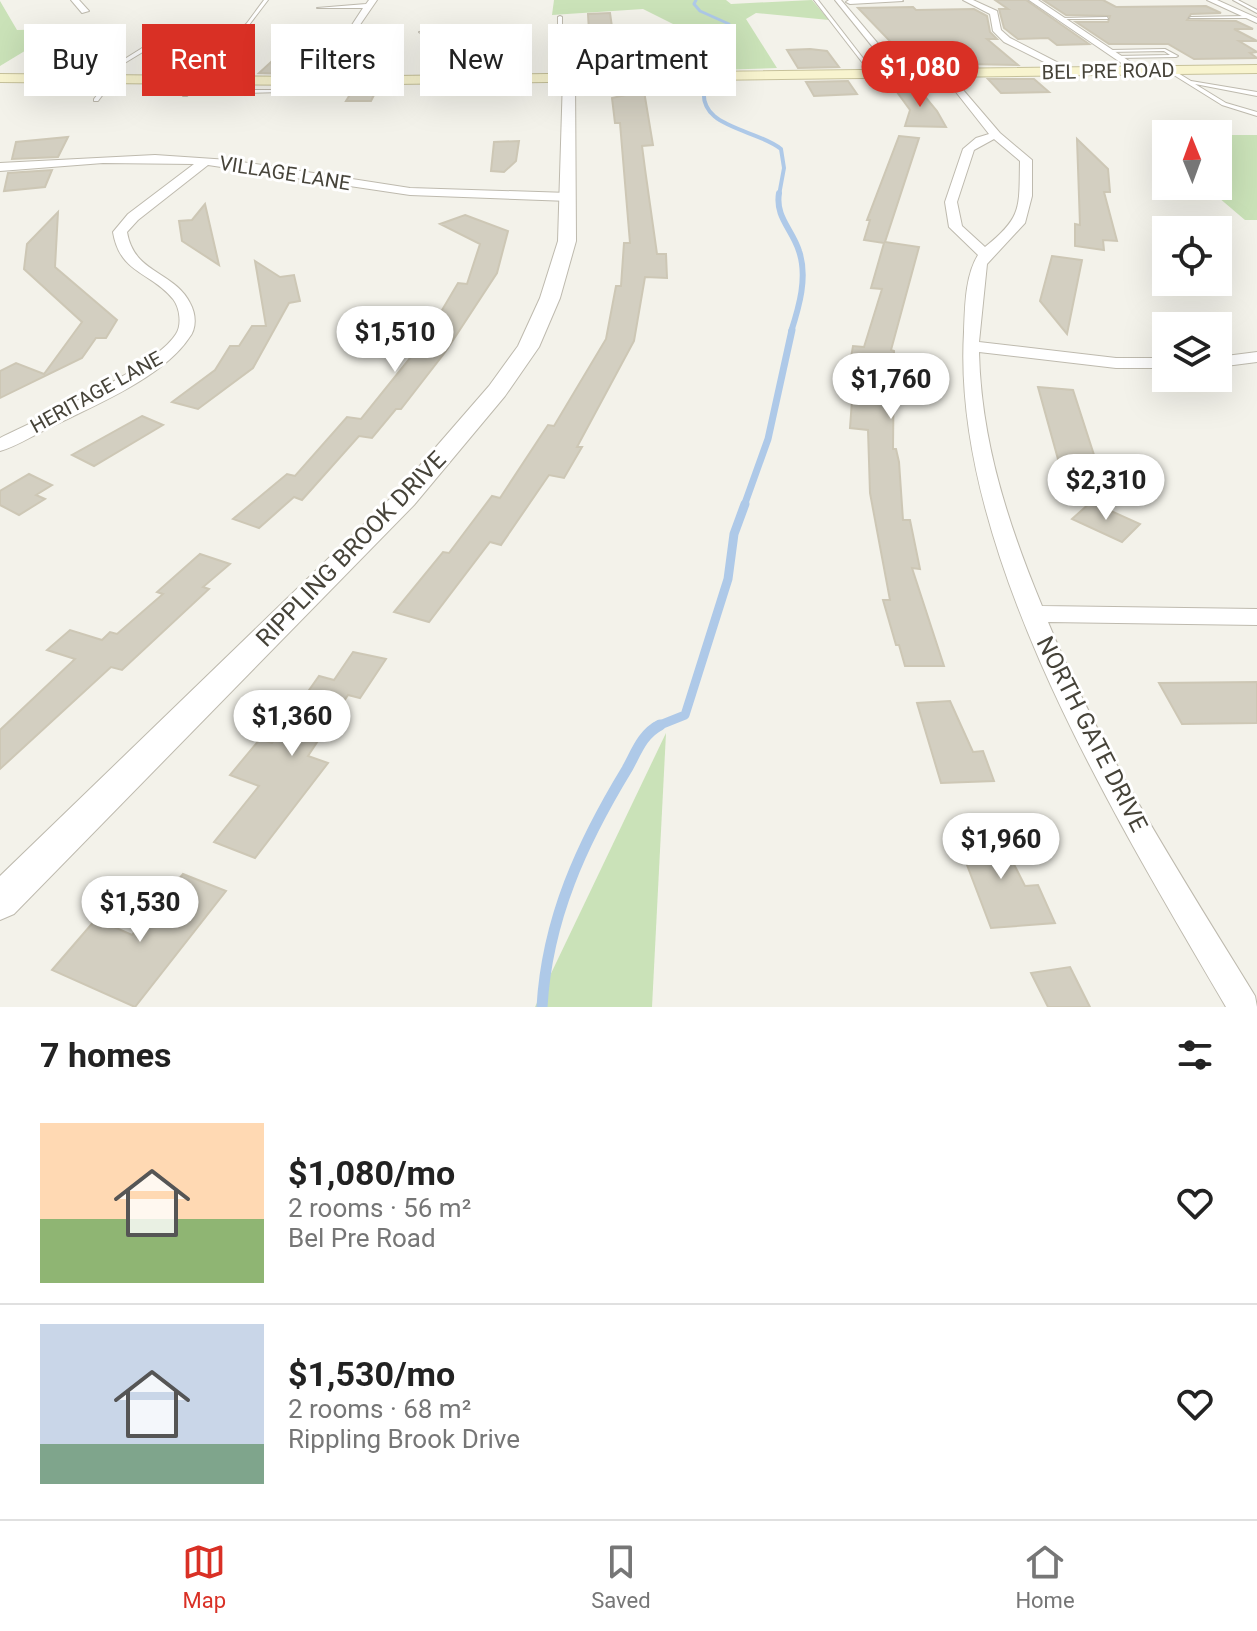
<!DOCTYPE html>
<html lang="en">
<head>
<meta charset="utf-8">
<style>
	body { margin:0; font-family:Roboto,sans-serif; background:#f6f6f6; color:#222; height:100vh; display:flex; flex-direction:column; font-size:30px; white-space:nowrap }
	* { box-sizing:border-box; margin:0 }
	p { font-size:26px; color:#767676 }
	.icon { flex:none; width:44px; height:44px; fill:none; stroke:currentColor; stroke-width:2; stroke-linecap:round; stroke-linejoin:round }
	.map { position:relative; height:1007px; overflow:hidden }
	.drawer { display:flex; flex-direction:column; background:#fff; flex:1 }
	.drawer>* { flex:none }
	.hud { position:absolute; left:24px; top:24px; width:800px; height:72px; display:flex; gap:16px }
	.needle { width:52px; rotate:359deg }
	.fabs { position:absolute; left:1152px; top:120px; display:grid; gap:16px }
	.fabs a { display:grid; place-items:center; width:80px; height:80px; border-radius:0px; background:#fff; box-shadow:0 8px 32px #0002; font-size:40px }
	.price { position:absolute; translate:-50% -68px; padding:0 18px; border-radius:28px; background:#fff; color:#222; font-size:26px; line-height:52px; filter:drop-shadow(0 2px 4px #0008) }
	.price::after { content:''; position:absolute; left:50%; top:48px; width:24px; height:18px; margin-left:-12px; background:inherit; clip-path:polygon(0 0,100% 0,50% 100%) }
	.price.on { background:#d93025; color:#fff }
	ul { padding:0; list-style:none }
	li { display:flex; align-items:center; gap:24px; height:200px; padding:0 40px }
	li+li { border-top:2px solid #e0e0e0 }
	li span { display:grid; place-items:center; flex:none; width:224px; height:160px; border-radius:0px; color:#555 }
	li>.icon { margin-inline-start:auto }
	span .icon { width:96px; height:96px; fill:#fffc; stroke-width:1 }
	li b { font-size:34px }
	h2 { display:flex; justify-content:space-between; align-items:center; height:96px; padding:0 40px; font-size:34px }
	.chip { padding:0 28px; border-radius:0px; background:#fff; box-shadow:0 8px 32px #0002; font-size:28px; line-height:72px }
	.chip.on { background:#d93025; color:#fff }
	.tabs { display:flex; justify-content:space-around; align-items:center; height:112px; border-top:2px solid #e0e0e0; background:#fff; font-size:22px; color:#767676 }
	.tabs a { display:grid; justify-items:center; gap:4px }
	.tabs .on { color:#d93025 }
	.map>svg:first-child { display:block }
</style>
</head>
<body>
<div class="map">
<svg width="1257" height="1007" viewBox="0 0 1257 1007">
	<rect width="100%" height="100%" fill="#f3f2ea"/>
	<g fill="#cae2b8">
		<polygon points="554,0 726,0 731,4 812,0 829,20 756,13 746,19 777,68 684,71 680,64 635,63 650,45 675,37 675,25 643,9 552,15"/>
		<polygon points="0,1 17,30 61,29 0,66"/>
		<polygon points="1218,135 1257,135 1257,220 1245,220 1205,186 1218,186"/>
		<polygon points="666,733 652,1007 535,1007"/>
	</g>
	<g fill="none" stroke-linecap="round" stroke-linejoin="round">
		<g stroke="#aec9e8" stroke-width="3">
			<polyline points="696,0 694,4 700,11 729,24 692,39 693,43 715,55 704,64 705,71"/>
			<polyline points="704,86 705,83"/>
		</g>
		<path stroke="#aec9e8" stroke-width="4" d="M705 84C694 129 756 128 781 149L784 168 779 195"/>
		<path stroke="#aec9e8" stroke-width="6" d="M779 193C775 217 792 229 799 251 808 277 799 307 791 332"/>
		<polyline stroke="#aec9e8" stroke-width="7" points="744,506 768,439 792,330"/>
		<polyline stroke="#aec9e8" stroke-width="9" points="655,727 685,715 728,579 734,534 745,504"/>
		<path stroke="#aec9e8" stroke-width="11" d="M542 1007C547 919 582 843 627 769 636 753 642 734 660 725"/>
	</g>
	<g fill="#d3cfc1" stroke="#cdc7b5" stroke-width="2">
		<polygon points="995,0 1026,0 1089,44 1057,45 1048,38 1018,39 1004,28 999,9 1008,9"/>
		<polygon points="1043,0 1103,0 1116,7 1206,6 1221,13 1191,14 1187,20 1236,21 1253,29 1234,29 1257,41 1239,41 1257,52 1250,53 1257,58 1194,59 1168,44 1109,44 1076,22 1108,22 1110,16 1066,15"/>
		<polygon points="913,7 916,10 974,9 987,16 990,32 997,39 987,39 1018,65 911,63 858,8"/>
		<polygon points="610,13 615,48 590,49 588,14"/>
		<polygon points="309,27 317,34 289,74 259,73"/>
		<polygon points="810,49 827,51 839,67 798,68 787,50"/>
		<polygon points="371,58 393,58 385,73 362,73"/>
		<polygon points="988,79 1034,79 1049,92 1001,93"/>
		<polygon points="848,81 857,94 814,96 806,82"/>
		<polygon points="378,87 371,101 346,101 354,88"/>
		<polygon points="917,87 937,111 946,127 905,126 910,110 894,88"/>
		<polygon points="644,91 653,145 642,146 645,169 657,254 666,254 667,278 645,277 634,341 577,447 582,447 564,478 549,475 501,545 490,542 429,622 394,612 443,552 449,553 492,496 500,498 548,425 554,426 606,339 616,286 621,286 624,243 630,243 620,123 615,123 612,98"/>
		<polygon points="899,136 919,138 885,242 919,247 891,350 894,351 893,449 896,449 899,462 903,520 910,520 920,569 912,568 944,666 905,666 899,645 896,645 883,600 890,600 870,493 868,430 850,428 852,400 849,400 851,374 848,374 853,346 864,347 882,289 871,288 884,243 864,240 870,220 867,220"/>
		<polygon points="68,137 58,157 12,159 16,142"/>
		<polygon points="1077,139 1108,169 1110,192 1104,192 1117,241 1103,240 1104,250 1075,246 1075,224 1080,225"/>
		<polygon points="519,141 516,161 504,172 491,171 494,142"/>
		<polygon points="52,170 45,187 4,191 8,173"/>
		<polygon points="205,204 219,265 182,241 179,221 192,220"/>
		<polygon points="58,212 55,267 117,320 106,338 96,338 82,358 0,398 0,371 16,363 44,374 82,322 24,269 27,244"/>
		<polygon points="465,215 508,231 497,273 446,351 401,409 396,409 372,438 359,436 302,500 294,497 259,528 233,519 287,474 295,476 347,417 361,419 415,352 411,352 435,322 458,283 467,284 480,244 440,224"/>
		<polygon points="1052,256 1082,260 1067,334 1040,301"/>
		<polygon points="255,261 280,277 294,275 300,301 289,303 253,368 198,409 172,402 215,370 230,346 239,346 252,326 266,326"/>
		<polygon points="1038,387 1073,390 1095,458 1107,458 1115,482 1063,477"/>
		<polygon points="142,416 163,425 94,466 72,455"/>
		<polygon points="29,474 52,485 36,495 45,499 19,515 0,505 0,491"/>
		<polygon points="1091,502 1140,524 1122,542 1072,519"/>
		<polygon points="200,554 230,564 203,587 209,589 122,670 111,667 0,769 0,730 75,659 47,650 70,630 102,640 110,632 117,634 163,594 157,592"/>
		<polygon points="353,652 386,659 360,698 348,695 308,756 328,763 255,858 214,842 259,786 230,775 260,739 272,743 319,676 334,680"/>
		<polygon points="1257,682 1257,723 1182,724 1159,683"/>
		<polygon points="950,701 973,752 983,751 994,781 941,783 917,703"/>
		<polygon points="993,823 1025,886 1038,885 1055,923 991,928 964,857 968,857 956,825"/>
		<polygon points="183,874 226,891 135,1007 52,970 96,919 132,935"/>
		<polygon points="1070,967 1090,1007 1048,1007 1031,973"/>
	</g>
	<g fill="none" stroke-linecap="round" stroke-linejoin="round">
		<g stroke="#bebaae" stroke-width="2">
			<g id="service">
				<polygon points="264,0 268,0 249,25 196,82 192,82 192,80 247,23"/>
				<polygon points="814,0 818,0 876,75 872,75"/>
				<polygon points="1233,0 1238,0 1257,10 1257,13"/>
				<polygon points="560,16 562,17 562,50 574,72 569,79 567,78 570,72 558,50 558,17"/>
				<polygon points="1248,16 1249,18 1189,18 1191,17"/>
				<polygon points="1107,17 1108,19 1059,19 1061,18"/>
				<polygon points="196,28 199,29 151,47 95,81 91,80 147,45"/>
				<path d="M441 30 424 80 420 81 434 40 419 32ZM436 32 435 38 426 33Z"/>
				<polygon points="1165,49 1178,56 1176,57 1118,58 1116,56 1170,55 1164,51 1109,52 1107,51 1109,50"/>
				<polygon points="1169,70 1173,70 1191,81 1257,92 1257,96 1195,84 1226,103 1257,112 1257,116 1222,105 1169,72"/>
				<polygon points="109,80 113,81 98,101 94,101 94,99"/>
				<polygon points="175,80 179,81 165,93 161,93 161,91"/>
				<polygon points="199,80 203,81 187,96 183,96 183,94"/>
				<polygon points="246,80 250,81 244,89 244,90 278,90 285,80 289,81 281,92 241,93 239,89"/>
			</g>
		</g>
		<g stroke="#bebaae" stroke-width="2">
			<g id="minor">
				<polygon points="71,0 79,0 89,11 82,13"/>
				<polygon points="369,0 377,0 320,83 314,83 363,8 317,8 366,4"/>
				<polygon points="835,0 841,0 902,72 902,76 896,76"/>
				<polygon points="849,0 902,0 903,1 850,4 846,2"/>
				<polygon points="963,0 973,0 997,11 1001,30 1010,38 1076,72 1068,74 1004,42 993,31 990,14"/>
				<polygon points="1029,0 1038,0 1144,71 1136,73"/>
				<polygon points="1207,0 1217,0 1257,18 1257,23"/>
				<path d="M946 70 1000 133 1032 160V196L1025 223 987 264 979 342 1116 358H1166V368H1116L979 352C981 441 1008 524 1042 606L1257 609V625L1048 622C1102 754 1181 875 1255 996L1257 1007H1226C1117 820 951 552 964 332 965 307 965 276 978 255L949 227 945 202 963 149 976 138 989 134 941 73ZM994 139 1020 161C1019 207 1023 217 985 247L962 226 957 202 974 150Z"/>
				<path d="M155 155 229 160 410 188 569 193 575 197 569 201 410 195 208 165 138 220 127 232C134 274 174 271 190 303 196 314 197 328 189 338 162 379 88 408 45 430 30 437 15 447 0 451V438C40 418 154 369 176 334 182 325 180 308 173 299 150 271 120 274 113 232L128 214 194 164 103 163 0 171V163Z"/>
				<polygon points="1257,352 1257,362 1218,367 1218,357"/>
			</g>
		</g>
		<g stroke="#bebaae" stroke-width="2">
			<polygon id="tertiary" points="569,74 575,78 576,241 560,298 539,347 505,396 414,505 14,914 0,920 0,876 396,493 489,386 518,346 540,298 558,241 563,78"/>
		</g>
		<g stroke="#c7c29b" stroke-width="2">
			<polygon id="secondary" points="1257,65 1257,73 317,85 0,82 0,74 317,77"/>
		</g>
		<use href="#service" fill="#fff" fill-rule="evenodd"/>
		<use href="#minor" fill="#fff" fill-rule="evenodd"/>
		<use href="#tertiary" fill="#fff" fill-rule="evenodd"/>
		<use href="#secondary" fill="#f8f4cf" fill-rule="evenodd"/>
	</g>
	<g text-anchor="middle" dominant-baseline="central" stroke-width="6" stroke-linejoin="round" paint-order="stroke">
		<g font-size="20" fill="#464339" stroke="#fff">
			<text transform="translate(1108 71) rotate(-1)">BEL PRE ROAD</text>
			<text transform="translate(285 173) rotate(9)">VILLAGE LANE</text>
			<text transform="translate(96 392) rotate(-29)">HERITAGE LANE</text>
		</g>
		<g font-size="24" fill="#464339" stroke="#fff">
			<text transform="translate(351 549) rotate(-46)">RIPPLING BROOK DRIVE</text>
			<text transform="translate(1092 734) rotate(63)">NORTH GATE DRIVE</text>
		</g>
	</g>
</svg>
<div class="fabs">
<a><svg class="needle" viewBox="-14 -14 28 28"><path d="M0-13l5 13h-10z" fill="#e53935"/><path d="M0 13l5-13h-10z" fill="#767676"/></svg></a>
<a><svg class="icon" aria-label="locate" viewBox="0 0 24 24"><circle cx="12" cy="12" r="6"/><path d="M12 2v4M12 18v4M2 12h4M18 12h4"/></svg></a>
<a><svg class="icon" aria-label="layers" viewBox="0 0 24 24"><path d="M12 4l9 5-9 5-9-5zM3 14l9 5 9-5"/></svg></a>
</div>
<b class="price on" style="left:920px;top:109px">$1,080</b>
<b class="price" style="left:395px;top:374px">$1,510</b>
<b class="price" style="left:891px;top:421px">$1,760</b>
<b class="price" style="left:1106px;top:522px">$2,310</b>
<b class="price" style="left:292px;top:758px">$1,360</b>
<b class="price" style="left:1001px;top:881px">$1,960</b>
<b class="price" style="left:140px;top:944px">$1,530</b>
<div class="hud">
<a class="chip">Buy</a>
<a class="chip on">Rent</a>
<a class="chip">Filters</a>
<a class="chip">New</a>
<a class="chip">Apartment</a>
</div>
</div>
<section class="drawer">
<h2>7 homes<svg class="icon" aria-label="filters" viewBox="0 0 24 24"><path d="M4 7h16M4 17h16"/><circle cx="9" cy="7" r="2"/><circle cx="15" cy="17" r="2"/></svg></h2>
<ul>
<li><span style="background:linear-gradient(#ffd9b3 60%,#8fb573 0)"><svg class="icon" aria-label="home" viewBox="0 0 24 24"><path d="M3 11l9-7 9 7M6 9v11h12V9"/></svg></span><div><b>$1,080/mo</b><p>2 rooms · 56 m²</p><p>Bel Pre Road</p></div><svg class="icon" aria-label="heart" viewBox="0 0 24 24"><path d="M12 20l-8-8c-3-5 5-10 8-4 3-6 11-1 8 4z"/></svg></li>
<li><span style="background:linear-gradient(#c9d6e8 75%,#7fa58c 0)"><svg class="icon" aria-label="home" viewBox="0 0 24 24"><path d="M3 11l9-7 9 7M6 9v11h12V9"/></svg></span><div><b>$1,530/mo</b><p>2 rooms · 68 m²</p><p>Rippling Brook Drive</p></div><svg class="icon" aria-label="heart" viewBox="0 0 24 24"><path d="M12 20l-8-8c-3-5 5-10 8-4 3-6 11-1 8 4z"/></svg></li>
</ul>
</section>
<nav class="tabs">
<a class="on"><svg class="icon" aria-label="map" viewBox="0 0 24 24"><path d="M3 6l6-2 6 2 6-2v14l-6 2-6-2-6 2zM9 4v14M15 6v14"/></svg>Map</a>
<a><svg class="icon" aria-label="saved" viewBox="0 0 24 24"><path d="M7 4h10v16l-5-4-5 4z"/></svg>Saved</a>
<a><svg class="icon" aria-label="home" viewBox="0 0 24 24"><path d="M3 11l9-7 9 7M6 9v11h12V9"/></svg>Home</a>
</nav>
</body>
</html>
